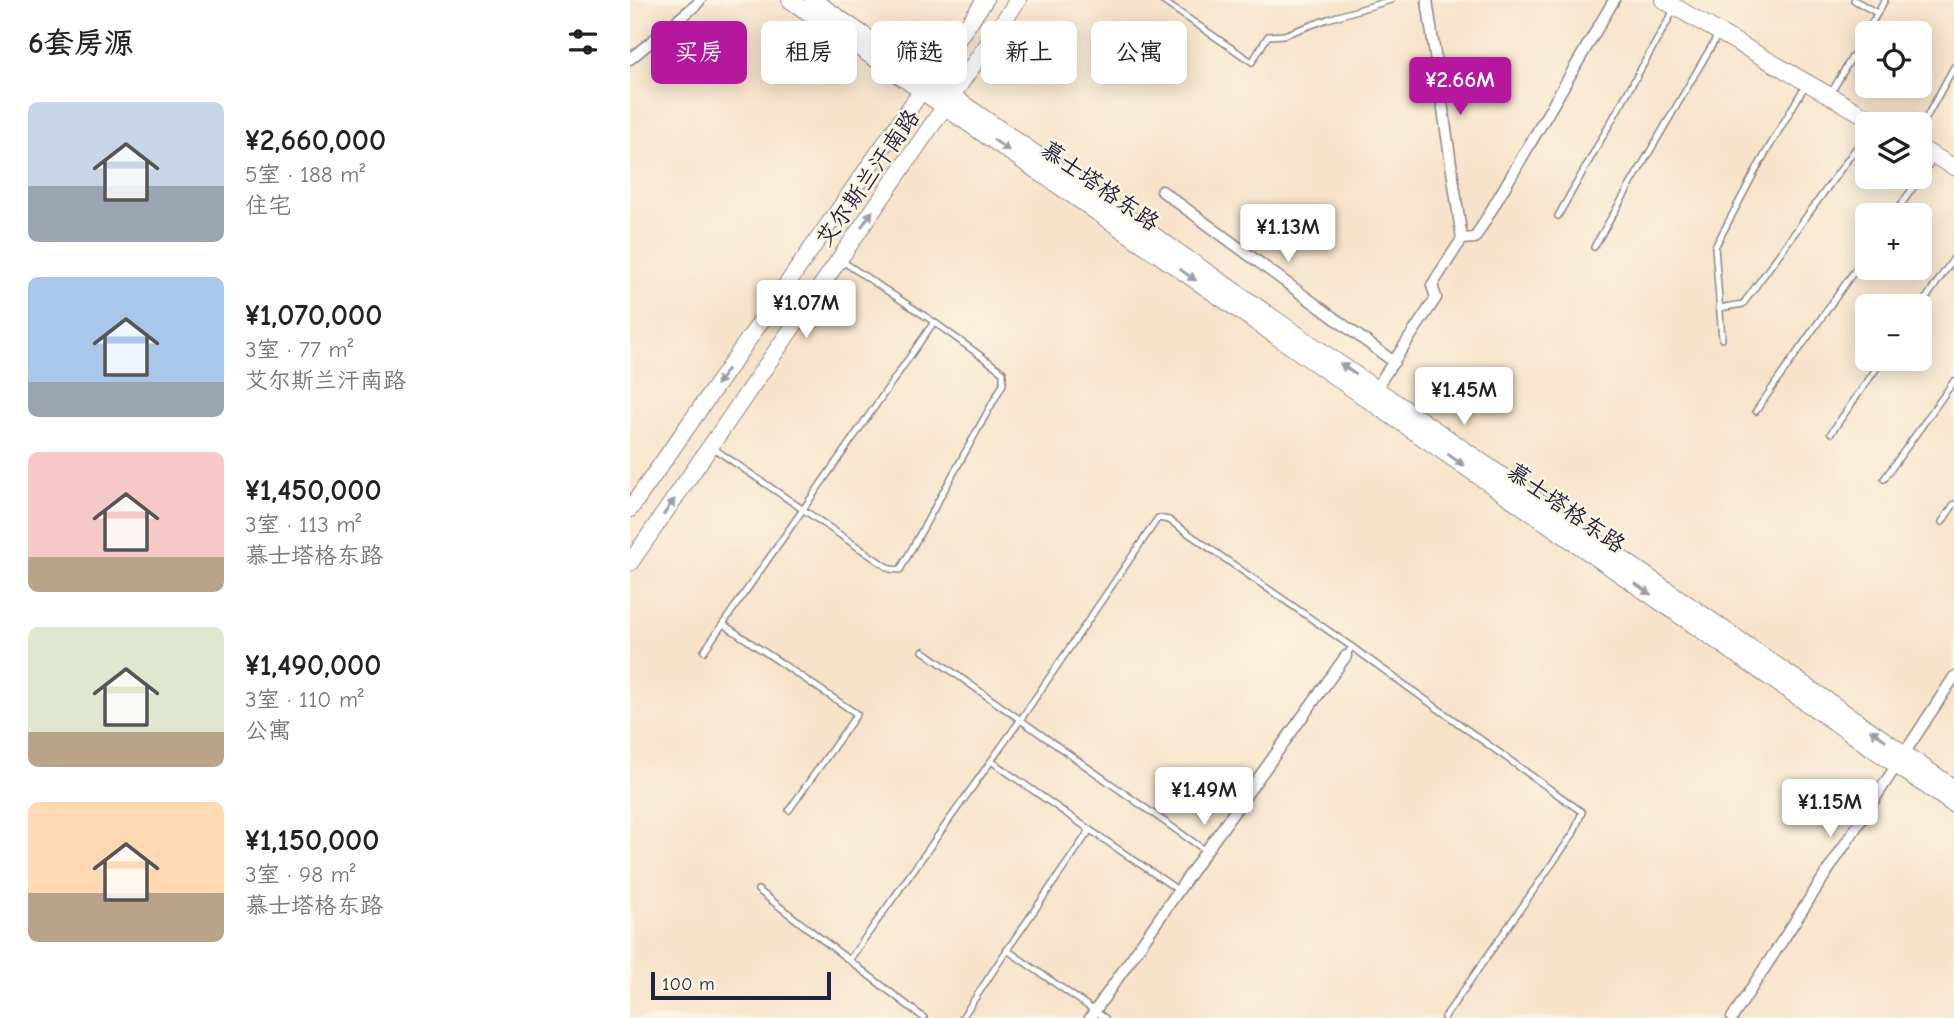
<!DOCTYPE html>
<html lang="zh">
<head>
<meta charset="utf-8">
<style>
	body { margin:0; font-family:"Comic Neue","LXGW WenKai TC",sans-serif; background:#f2f2f2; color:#222; height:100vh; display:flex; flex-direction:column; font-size:26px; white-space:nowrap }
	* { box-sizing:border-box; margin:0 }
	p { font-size:23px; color:#767676 }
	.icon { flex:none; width:38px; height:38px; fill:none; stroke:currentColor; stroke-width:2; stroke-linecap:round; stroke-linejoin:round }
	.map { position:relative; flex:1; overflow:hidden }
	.drawer { display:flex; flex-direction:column; background:#fff; width:630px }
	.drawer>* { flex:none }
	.banner { position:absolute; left:21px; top:21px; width:665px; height:63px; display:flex; gap:14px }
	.buttons { position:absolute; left:1225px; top:21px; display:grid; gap:14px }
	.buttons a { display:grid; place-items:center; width:77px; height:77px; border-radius:10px; background:#fff; box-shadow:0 4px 18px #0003; font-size:35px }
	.scale { position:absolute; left:21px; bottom:18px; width:180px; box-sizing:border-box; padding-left:7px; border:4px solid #22223b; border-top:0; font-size:19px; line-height:24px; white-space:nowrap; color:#22223b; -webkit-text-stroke:5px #fcf5e5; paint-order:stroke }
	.price { position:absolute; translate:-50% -60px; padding:0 16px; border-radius:7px; background:#fff; color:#222; font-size:23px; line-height:46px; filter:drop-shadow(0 2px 4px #0008) }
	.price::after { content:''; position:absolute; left:50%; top:42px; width:21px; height:16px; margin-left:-10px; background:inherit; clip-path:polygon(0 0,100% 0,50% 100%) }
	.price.selected { background:#b5179e; color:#fff }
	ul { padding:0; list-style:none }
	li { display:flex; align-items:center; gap:21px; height:175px; padding:0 28px }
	li span { display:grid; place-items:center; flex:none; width:196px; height:140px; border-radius:10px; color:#555 }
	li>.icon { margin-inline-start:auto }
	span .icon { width:84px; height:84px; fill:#fffc; stroke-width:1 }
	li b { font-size:30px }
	h2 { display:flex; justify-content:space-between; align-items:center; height:84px; padding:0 28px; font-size:30px }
	.pill { padding:0 24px; border-radius:10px; background:#fff; box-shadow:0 4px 18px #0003; font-size:24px; line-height:63px }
	.pill.selected { background:#b5179e; color:#fff }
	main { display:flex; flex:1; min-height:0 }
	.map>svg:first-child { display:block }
</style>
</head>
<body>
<main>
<section class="drawer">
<h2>6套房源<svg class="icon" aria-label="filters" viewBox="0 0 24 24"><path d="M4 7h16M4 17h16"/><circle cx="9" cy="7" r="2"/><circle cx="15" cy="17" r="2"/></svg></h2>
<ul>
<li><span style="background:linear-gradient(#c9d6e8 60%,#9aa5b1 0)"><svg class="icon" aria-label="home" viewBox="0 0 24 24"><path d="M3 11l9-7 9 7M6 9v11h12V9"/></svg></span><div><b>¥2,660,000</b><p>5室 · 188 m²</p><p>住宅</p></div></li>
<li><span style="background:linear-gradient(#a9c7e8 75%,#9aa5b1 0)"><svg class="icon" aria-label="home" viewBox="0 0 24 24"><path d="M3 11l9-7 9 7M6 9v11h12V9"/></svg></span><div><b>¥1,070,000</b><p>3室 · 77 m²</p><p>艾尔斯兰汗南路</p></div></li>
<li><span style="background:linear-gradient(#f6c9c9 75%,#b9a48a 0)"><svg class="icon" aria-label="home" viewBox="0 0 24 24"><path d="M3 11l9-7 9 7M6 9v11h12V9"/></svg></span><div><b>¥1,450,000</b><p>3室 · 113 m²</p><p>慕士塔格东路</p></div></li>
<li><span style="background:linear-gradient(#dfe7d0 75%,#b9a48a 0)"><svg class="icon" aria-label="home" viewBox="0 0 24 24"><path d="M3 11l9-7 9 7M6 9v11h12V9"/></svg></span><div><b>¥1,490,000</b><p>3室 · 110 m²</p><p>公寓</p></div></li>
<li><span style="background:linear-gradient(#ffd9b3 65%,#b9a48a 0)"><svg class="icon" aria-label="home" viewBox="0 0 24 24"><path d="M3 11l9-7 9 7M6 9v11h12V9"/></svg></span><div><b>¥1,150,000</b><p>3室 · 98 m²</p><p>慕士塔格东路</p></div></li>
</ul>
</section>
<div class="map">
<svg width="1324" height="1018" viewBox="0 0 1324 1018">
	<rect width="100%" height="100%" fill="#fcf5e5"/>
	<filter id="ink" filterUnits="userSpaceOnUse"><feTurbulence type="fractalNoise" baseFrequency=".0143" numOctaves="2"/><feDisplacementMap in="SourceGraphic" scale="14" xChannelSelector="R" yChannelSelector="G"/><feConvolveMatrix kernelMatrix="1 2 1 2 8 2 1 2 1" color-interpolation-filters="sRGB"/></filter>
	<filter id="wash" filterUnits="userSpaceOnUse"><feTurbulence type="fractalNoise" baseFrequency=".00686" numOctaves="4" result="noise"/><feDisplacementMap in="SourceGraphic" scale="28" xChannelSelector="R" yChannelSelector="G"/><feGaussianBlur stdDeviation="1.57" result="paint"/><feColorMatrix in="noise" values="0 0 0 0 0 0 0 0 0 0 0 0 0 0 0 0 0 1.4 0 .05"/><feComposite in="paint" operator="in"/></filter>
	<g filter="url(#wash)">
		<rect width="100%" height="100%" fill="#f7e3ca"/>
	</g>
	<g filter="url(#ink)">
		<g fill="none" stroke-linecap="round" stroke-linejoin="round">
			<g stroke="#8c8282" stroke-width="8">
				<g id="lane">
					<polyline points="531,0 622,62 638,36 654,35 698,19 761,0"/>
					<polyline points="1224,0 1247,13"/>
					<polyline points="1201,93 1255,0"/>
					<polyline points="1290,129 1324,67"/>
					<polyline points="1264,215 1303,159"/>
					<polyline points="928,216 1044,10"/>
					<polyline points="964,247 1088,35"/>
					<polyline points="1290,307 1324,258"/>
					<polyline points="1089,308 1113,304 1237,133"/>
					<polyline points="1092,339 1085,247 1127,168 1175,86"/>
					<polyline points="1126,411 1237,253"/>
					<polyline points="1201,433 1253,359"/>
					<polyline points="83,448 260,569 270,570 373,384 373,372 304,322"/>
					<polyline points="1254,479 1324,381"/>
					<polyline points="1312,522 1324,504"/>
					<polyline points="93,624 227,714 159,810"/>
					<polyline points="722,647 952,812 943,834 814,1018"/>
					<polyline points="74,651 304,322 212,261"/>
					<polyline points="293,651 576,851"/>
					<polyline points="361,761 460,830"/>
					<polyline points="128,890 294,1018"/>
					<polyline points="377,950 460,830 548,890"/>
					<polyline points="220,959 391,719 528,518 539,520 722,647 716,656"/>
					<polyline points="332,1018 377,950 475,1018"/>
				</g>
			</g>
			<g stroke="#8c8282" stroke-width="13">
				<g id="street">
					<polyline points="797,0 832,239"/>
					<polyline points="0,59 66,5 70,0"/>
					<polyline points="532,191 764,362"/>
					<polyline points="746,388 806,298 802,285 832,239 845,238 984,0"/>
					<polyline points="460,1018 576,851 716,656"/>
					<polyline points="1102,1018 1324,677"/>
				</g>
			</g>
			<g stroke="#8c8282" stroke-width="18">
				<g id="secondary">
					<polyline points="160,0 1324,805"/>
					<polyline points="183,0 1324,788"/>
					<polyline points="1033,0 1249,124"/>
					<polyline points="1290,148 1324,167"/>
					<polyline points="0,509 355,0"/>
					<polyline points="0,563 388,0"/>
				</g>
			</g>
			<use href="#lane" stroke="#fff" stroke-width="5"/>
			<use href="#street" stroke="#fff" stroke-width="10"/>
			<use href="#secondary" stroke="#fff" stroke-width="16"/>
		</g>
		<defs><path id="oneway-solid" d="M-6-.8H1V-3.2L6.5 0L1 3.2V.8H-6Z" transform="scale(1.75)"/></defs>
		<g fill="#9c9ca7">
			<use href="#oneway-solid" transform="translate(371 145) rotate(35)"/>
			<use href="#oneway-solid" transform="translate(237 219) rotate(-55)"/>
			<use href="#oneway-solid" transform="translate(558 275) rotate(35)"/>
			<use href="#oneway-solid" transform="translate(718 369) rotate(-145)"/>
			<use href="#oneway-solid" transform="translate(92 377) rotate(125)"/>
			<use href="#oneway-solid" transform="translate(826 460) rotate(35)"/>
			<use href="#oneway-solid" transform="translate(39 507) rotate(-55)"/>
			<use href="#oneway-solid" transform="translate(1013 589) rotate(35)"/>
			<use href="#oneway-solid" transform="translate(1248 735) rotate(-145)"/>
		</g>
	</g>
	<g text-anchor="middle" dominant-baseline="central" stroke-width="5" stroke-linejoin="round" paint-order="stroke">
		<g font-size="23" fill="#22223b" stroke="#fcf5e5">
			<text transform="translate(238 178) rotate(-55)">艾尔斯兰汗南路</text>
			<text transform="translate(470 186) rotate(35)">慕士塔格东路</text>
			<text transform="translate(936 508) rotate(35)">慕士塔格东路</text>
		</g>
	</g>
</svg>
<div class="buttons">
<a><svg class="icon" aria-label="locate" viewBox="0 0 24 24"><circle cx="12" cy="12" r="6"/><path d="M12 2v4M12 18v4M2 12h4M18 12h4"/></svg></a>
<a><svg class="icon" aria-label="layers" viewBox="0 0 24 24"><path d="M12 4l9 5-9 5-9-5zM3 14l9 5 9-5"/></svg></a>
<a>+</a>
<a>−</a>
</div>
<div class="scale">100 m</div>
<b class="price selected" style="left:830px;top:117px">¥2.66M</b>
<b class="price" style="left:658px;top:264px">¥1.13M</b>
<b class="price" style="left:176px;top:340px">¥1.07M</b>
<b class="price" style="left:834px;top:427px">¥1.45M</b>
<b class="price" style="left:574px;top:827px">¥1.49M</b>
<b class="price" style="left:1200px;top:839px">¥1.15M</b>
<div class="banner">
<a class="pill selected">买房</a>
<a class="pill">租房</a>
<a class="pill">筛选</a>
<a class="pill">新上</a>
<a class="pill">公寓</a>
</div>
</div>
</main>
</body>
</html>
